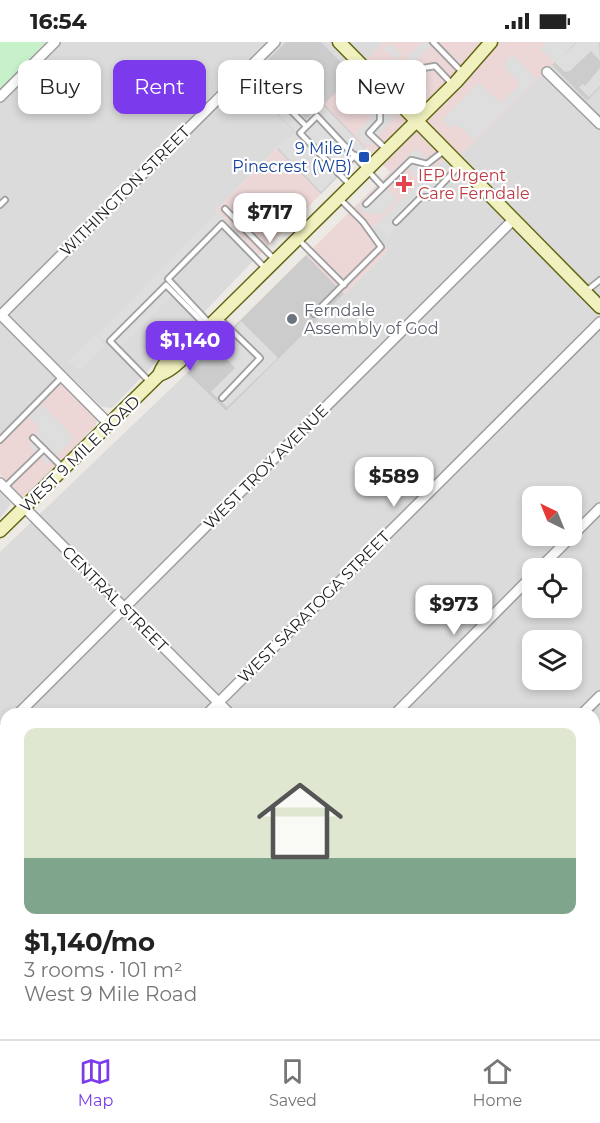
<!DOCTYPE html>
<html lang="en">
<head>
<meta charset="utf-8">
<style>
	body { margin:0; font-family:Montserrat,sans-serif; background:#f6f6f6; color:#222; height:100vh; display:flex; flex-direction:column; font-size:22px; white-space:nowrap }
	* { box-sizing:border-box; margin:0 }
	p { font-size:20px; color:#767676 }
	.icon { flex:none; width:33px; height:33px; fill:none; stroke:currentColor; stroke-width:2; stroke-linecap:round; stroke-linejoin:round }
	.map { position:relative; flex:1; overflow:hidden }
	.panel { position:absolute; left:0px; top:666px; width:600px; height:332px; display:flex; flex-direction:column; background:#fff; border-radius:18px 18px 0 0; box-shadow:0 3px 9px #0003 }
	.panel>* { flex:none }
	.banner { position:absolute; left:18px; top:18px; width:564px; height:54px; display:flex; gap:12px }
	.needle { width:39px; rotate:317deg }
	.controls { position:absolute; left:522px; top:444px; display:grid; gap:12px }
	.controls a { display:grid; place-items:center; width:60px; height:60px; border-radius:12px; background:#fff; box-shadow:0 3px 9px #0003; font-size:30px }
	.price { position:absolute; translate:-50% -51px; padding:0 14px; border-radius:12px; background:#fff; color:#222; font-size:20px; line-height:39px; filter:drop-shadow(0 2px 3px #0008) }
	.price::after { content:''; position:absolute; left:50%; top:36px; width:18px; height:14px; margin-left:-9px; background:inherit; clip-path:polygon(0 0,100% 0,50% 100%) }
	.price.active { background:#7c3aed; color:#fff }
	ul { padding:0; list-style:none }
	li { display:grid; align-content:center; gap:12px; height:318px; padding:0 24px }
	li+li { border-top:2px solid #e0e0e0 }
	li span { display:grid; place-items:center; height:186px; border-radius:12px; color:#555 }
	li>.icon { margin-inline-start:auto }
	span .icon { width:108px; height:108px; fill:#fffc; stroke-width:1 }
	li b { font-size:26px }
	.pill { padding:0 21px; border-radius:12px; background:#fff; box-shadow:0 3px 9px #0003; font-size:21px; line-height:54px }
	.pill.active { background:#7c3aed; color:#fff }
	.status { display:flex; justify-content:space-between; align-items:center; height:42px; padding:0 30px; background:#fff; direction:ltr }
	.status svg { height:16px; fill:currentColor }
	.tab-bar { display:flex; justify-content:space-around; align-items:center; height:84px; border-top:2px solid #e0e0e0; background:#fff; font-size:16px; color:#767676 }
	.tab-bar a { display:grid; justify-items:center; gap:3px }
	.tab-bar .active { color:#7c3aed }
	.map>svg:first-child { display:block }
</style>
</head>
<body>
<div class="status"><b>16:54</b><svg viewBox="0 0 49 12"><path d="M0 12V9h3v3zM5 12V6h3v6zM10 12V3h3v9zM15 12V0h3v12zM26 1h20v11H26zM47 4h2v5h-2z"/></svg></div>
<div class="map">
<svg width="600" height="997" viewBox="0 0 600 997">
	<rect width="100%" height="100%" fill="#edeae5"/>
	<g fill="#dcdbdb" fill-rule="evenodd">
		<polygon points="46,0 286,0 250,35 277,62 272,67 294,89 216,168 259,213 112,366 102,365 65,329 0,393 0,46"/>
		<polygon points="321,0 384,0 354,33"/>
		<path d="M552 23 587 59 600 46V997H0V510L187 331 226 369 388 209 372 186 436 123 467 107ZM532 454H572V494H532ZM532 526H572V566H532ZM532 598H572V638H532ZM6 672H594V992H6Z"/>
		<polygon points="0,448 11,462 0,476"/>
	</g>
	<g fill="#ecd6d6">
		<polygon points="384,0 576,0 467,107 436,123 372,186 388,209 344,252 306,213 390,130 323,62"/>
		<polygon points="277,107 321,152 259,213 216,168"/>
		<polygon points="57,337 98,377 95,384 28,452 21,454 0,432 0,393"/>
	</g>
	<g fill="#ccc">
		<polygon points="286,0 321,0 354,33 324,62 366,106 321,152 277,107 294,89 272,67 277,62 250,35"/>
		<polygon points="576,0 600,0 600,46 587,59 552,23"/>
		<polygon points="306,213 344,252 226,369 187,331"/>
	</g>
	<polygon fill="#c7f2c9" points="0,0 46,0 0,46"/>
	<g fill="#dedede">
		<polygon points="422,0 431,4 411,23 405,17"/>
		<polygon points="547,0 575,0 564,13 577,0 599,0 600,19 591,9 570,29 565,30 540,7"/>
		<polygon points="390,1 402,12 396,18 384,7"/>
		<polygon points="510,14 514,14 537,37 474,99 464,88 454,83 450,86 442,78 479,40 501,61 520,42 504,25"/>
		<polygon points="600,26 600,44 589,55 579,45 583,42 585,44"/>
		<polygon points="261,32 306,77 322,62 365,106 321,150 278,106 295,89 279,73 284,68 255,38"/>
		<polygon points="356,36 395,76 368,104 356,92 371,76 344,49"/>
		<polygon points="416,106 434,124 420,138 407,125 386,145 397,157 381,173 363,170 358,165"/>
		<polygon points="417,142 428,152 387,195 376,183"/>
		<polygon points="217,170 254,208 249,213 223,187 173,236 197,261 192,266 176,250 115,310 98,292"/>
		<polygon points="241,279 278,316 227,365 211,350 235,326 218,308 219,303"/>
		<polygon points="95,293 105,303 79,329 68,319"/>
		<polygon points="42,362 72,393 73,397 48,422 29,403 31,401 29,398 40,387 29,375"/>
	</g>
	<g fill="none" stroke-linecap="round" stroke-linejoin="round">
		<g stroke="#9f9f9f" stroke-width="8">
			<g id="lane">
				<polyline points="433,0 462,30"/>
				<polyline points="249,26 306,84"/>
				<polyline points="369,32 357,45 380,69 380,79 369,91 387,108"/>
				<polyline points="389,49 411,28 435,24 453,43"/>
				<polyline points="338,131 355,113"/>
				<polyline points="351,144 300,91 317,74 383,145"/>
				<polyline points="366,162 411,118 427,122 445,108"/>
				<polyline points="0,163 5,158"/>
				<polyline points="225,167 275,218"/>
				<polyline points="396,180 421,155 430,155 458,125"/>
				<polyline points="299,198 344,243"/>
				<polyline points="585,250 600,238"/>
				<polyline points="314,272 381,205 363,180 339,156"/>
				<polyline points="220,277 260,316 222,356"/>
				<polyline points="210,282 168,237 222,182 266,227"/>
				<polyline points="149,339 110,299 166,243 207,285"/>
				<polyline points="33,396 62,425"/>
				<polyline points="0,398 62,335"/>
				<polyline points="5,445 44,407"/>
			</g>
		</g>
		<g stroke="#9f9f9f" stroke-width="12">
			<g id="street">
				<polyline points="547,30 600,82"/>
				<polyline points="0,55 55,0"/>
				<polyline points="0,272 110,383"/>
				<polyline points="1,273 275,0"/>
				<polyline points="0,441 230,672"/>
				<polyline points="540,526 600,466"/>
				<polyline points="18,672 513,178"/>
				<polyline points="207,672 600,280"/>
				<polyline points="395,672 532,534"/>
				<polyline points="582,672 600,654"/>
				<polyline points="0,690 6,684"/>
				<polyline points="594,848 600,842"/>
				<polyline points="0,878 6,872"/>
				<polyline points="550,992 555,997"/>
				<polyline points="70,997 76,992"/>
				<polyline points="257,997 262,992"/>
				<polyline points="445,997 451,992"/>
			</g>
		</g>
		<g stroke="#626713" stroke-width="15">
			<g id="secondary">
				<polyline points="339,0 600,265"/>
				<path d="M159 333C164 319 179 303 194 299"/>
				<path d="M0 489 159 333C173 328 189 313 194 299L456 40 491 0"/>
			</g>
		</g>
		<use href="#lane" stroke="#fff" stroke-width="4.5"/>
		<use href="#street" stroke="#fff" stroke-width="9"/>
		<use href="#secondary" stroke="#f1f1bf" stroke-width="12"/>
	</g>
	<rect fill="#1a4fb4" stroke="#fff" stroke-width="2" x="358" y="109" width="12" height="12" rx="3"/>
	<path fill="#e0444e" stroke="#fff" stroke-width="2" d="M401 133h6v6h6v6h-6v6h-6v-6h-6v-6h6z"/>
	<circle fill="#6b7280" stroke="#fff" stroke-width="2" cx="292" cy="277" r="6"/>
	<g text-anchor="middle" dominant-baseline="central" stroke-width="4.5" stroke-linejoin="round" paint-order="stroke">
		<g font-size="16" fill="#164399" stroke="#fff" text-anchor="end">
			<text x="352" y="106">9 Mile /<tspan x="352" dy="18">Pinecrest (WB)</tspan></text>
		</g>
		<g font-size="16" fill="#be3a42" stroke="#fff" text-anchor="start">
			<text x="418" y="133">IEP Urgent<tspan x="418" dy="18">Care Ferndale</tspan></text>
		</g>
		<g font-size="16" fill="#1e1e1e" stroke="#fff">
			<text transform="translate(125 149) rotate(-45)">WITHINGTON STREET</text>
			<text transform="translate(80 412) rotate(-44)">WEST 9 MILE ROAD</text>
			<text transform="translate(266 425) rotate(-45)">WEST TROY AVENUE</text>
			<text transform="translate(115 557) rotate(45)">CENTRAL STREET</text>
			<text transform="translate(314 565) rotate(-45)">WEST SARATOGA STREET</text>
		</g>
		<g font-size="16" fill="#5b616d" stroke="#fff" text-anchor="start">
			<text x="304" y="268">Ferndale<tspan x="304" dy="18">Assembly of God</tspan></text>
		</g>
	</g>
</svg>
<div class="controls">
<a><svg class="needle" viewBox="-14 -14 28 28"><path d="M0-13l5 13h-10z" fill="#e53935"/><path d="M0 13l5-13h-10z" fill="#767676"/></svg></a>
<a><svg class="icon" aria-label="locate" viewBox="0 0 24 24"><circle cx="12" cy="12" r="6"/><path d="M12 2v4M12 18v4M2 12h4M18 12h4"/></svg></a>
<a><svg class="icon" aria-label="layers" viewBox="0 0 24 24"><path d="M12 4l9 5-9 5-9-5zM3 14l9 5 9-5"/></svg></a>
</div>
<b class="price" style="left:270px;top:202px">$717</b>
<b class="price active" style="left:190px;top:330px">$1,140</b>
<b class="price" style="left:394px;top:466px">$589</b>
<b class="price" style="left:454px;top:594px">$973</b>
<div class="banner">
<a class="pill">Buy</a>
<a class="pill active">Rent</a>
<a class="pill">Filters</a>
<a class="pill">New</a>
</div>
<section class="panel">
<ul>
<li><span style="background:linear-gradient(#dfe7d0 70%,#7fa58c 0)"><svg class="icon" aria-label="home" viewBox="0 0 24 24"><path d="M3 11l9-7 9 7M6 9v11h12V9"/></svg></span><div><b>$1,140/mo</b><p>3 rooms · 101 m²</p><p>West 9 Mile Road</p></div></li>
</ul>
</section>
</div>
<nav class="tab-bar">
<a class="active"><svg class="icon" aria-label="map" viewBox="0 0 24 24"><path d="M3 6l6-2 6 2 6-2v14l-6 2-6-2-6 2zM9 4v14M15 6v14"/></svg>Map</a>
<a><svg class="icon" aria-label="saved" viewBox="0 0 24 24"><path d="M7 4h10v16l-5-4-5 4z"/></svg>Saved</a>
<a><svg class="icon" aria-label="home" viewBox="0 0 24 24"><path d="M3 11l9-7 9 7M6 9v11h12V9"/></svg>Home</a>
</nav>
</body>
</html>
